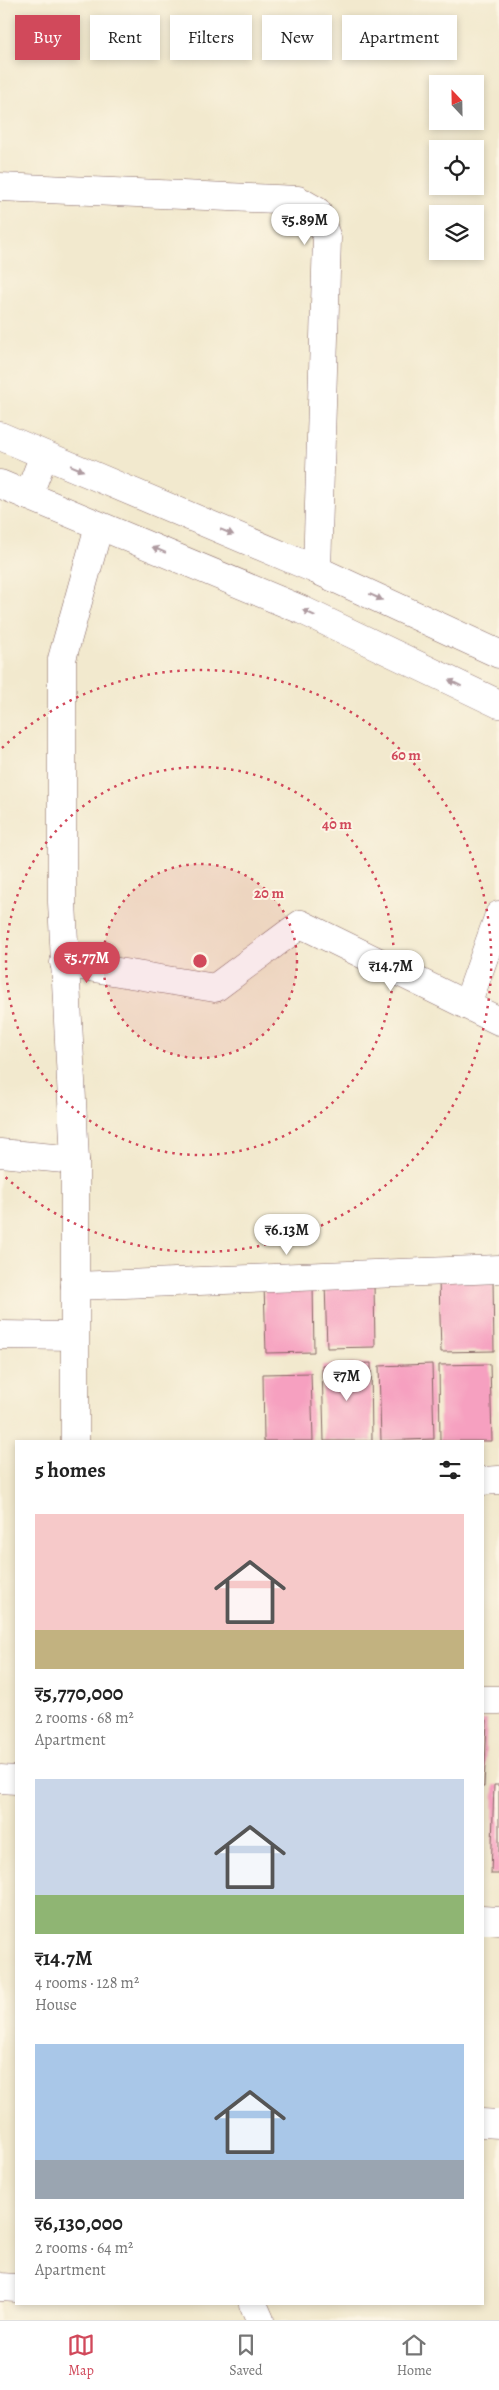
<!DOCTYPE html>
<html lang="en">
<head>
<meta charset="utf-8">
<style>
	body { margin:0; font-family:Alegreya,serif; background:#f6f6f6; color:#222; height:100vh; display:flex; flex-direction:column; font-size:19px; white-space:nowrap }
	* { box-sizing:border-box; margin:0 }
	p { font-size:16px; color:#767676 }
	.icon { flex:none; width:28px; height:28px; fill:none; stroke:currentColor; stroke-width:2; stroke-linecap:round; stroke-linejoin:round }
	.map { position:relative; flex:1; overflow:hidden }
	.sheet { position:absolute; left:15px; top:1440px; width:469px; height:865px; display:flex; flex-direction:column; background:#fff; border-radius:0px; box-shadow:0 2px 8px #0003 }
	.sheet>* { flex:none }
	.banner { position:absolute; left:15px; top:15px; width:470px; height:45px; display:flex; gap:10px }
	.needle { width:32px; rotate:338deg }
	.fabs { position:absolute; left:429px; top:75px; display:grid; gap:10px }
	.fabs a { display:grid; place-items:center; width:55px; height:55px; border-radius:0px; background:#fff; box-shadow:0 2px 8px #0003; font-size:25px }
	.price { position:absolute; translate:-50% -42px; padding:0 11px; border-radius:18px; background:#fff; color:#222; font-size:16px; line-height:32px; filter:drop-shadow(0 1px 2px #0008) }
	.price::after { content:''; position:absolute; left:50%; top:30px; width:15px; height:11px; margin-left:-8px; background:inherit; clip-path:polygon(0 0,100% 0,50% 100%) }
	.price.selected { background:#d1495b; color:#fff }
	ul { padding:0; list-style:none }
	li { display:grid; align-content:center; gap:10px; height:265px; padding:0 20px }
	li span { display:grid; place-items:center; height:155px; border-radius:0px; color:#555 }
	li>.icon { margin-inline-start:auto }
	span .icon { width:90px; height:90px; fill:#fffc; stroke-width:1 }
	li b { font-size:21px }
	h2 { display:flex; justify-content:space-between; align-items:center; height:60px; padding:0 20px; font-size:21px }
	.tag { padding:0 18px; border-radius:0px; background:#fff; box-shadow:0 2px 8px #0003; font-size:18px; line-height:45px }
	.tag.selected { background:#d1495b; color:#fff }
	.dock { display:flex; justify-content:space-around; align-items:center; height:70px; border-top:1px solid #e0e0e0; background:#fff; font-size:14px; color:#767676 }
	.dock a { display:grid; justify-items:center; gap:2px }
	.dock .selected { color:#d1495b }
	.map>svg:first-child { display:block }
</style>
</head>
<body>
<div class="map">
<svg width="499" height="2320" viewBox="0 0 499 2320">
	<rect width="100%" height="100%" fill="#fcf5e5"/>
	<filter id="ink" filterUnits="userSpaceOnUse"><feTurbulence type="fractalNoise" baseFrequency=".02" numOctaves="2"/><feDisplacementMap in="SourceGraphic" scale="10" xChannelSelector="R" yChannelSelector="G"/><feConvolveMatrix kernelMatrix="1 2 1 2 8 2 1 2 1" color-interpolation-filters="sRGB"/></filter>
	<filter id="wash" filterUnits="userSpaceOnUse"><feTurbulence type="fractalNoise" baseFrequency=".0096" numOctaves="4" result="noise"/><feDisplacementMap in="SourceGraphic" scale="20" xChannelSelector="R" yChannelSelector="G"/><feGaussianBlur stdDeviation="1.12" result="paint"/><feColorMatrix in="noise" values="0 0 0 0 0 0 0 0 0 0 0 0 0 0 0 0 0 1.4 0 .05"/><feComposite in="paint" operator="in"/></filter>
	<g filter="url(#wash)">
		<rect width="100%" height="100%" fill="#f2e9ce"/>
		<g id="blocks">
			<g fill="#f6a0c0">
				<polygon points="493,1279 494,1351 441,1352 439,1281"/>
				<polygon points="374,1283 375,1347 327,1348 325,1284"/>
				<polygon points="313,1284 314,1352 266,1353 264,1285"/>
				<polygon points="371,1363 372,1441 324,1441 322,1365"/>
				<polygon points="432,1364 434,1439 381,1441 379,1366"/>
				<polygon points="490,1364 492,1441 440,1441 439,1365"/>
				<polygon points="311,1373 313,1441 264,1441 263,1374"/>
				<polygon points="482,1720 487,1720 484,1787 482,1787"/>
				<polygon points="494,1785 499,1785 499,1874 491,1874"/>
			</g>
		</g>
	</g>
	<g filter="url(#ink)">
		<use href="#blocks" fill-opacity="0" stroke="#856664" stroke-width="1"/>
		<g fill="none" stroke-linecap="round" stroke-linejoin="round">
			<g stroke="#856664" stroke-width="29">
				<g id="minor">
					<polyline points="0,187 298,200 317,211 327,238 317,570"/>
					<polyline points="64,963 215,988 301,924 499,1021"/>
					<polyline points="467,1005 499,915"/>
					<polyline points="0,1153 75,1160"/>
					<polyline points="75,1286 499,1269"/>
					<polyline points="0,1335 74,1336"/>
					<polyline points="75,1441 75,1160 62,902 62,659 99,526"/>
					<polyline points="482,1481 499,1480"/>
					<polyline points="482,1700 499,1700"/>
					<polyline points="0,1779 16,1780"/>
					<polyline points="482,1920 499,1921"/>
					<polyline points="482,2123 499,2124"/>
					<polyline points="0,2287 16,2288"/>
					<polyline points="253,2304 260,2320"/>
				</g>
			</g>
			<g stroke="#856664" stroke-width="29">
				<g id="highway">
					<polyline points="0,436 317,570 499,654"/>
					<polyline points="0,484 302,610 499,704"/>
					<polyline points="28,496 44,455"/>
				</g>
			</g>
			<use href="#minor" stroke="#fff" stroke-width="28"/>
			<use href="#highway" stroke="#fff" stroke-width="28"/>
		</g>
		<defs><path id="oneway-solid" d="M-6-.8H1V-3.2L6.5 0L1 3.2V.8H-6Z" transform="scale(1.25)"/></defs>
		<g fill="#ae9aa0">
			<use href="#oneway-solid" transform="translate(77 468) rotate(23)"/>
			<use href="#oneway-solid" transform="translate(227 532) rotate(23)"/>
			<use href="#oneway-solid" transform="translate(159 550) rotate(-158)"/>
			<use href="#oneway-solid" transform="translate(376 597) rotate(25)"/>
			<use href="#oneway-solid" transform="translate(309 613) rotate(-155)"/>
			<use href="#oneway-solid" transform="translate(455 683) rotate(-154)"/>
		</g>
	</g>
	<circle cx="200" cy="961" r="97" fill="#d1495b" fill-opacity=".12"/>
	<g fill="none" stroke="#d1495b" stroke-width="2.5" stroke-dasharray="2.5 5">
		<circle cx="200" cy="961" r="97"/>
		<circle cx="200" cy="961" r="194"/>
		<path d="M2 748A291 291 0 1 1 2 1174"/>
	</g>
	<circle cx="200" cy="961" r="8" fill="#d1495b" stroke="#fcf5e5" stroke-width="2.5"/>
	<g font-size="15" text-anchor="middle" font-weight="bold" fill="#d1495b" stroke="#fcf5e5" stroke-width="4" stroke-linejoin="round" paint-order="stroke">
		<text x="406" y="760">60 m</text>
		<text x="337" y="829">40 m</text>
		<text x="269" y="898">20 m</text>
	</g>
</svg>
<div class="fabs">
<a><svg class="needle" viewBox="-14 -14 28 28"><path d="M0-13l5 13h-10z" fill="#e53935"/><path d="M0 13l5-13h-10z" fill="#767676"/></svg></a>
<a><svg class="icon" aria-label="locate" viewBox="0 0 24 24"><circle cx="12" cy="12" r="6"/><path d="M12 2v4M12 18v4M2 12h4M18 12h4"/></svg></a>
<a><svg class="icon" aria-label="layers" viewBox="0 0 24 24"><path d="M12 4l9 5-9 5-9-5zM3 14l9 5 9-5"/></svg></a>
</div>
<b class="price" style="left:305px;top:246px">₹5.89M</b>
<b class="price selected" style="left:87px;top:984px">₹5.77M</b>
<b class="price" style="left:391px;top:992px">₹14.7M</b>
<b class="price" style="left:287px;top:1256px">₹6.13M</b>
<b class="price" style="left:347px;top:1402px">₹7M</b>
<div class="banner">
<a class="tag selected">Buy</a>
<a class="tag">Rent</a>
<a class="tag">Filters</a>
<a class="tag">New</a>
<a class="tag">Apartment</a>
</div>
<section class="sheet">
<h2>5 homes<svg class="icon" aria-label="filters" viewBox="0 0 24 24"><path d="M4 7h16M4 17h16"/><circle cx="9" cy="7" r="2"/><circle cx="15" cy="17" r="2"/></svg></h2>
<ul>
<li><span style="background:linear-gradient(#f6c9c9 75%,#c2b280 0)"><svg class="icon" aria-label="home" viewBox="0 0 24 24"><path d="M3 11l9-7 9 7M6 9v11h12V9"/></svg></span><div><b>₹5,770,000</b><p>2 rooms · 68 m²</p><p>Apartment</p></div></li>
<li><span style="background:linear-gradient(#c9d6e8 75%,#8fb573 0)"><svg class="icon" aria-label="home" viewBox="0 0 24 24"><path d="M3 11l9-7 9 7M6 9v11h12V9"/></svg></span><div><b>₹14.7M</b><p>4 rooms · 128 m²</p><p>House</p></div></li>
<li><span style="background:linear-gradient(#a9c7e8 75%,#9aa5b1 0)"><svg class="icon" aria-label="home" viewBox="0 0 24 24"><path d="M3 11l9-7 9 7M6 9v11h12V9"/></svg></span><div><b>₹6,130,000</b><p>2 rooms · 64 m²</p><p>Apartment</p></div></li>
</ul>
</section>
</div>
<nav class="dock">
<a class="selected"><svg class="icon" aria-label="map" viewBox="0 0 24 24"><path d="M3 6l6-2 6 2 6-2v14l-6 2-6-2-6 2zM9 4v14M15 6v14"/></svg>Map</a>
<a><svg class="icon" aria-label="saved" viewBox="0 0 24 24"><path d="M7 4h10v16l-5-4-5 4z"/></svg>Saved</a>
<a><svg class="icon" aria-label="home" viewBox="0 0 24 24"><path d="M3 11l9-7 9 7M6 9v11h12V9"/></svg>Home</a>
</nav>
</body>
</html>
